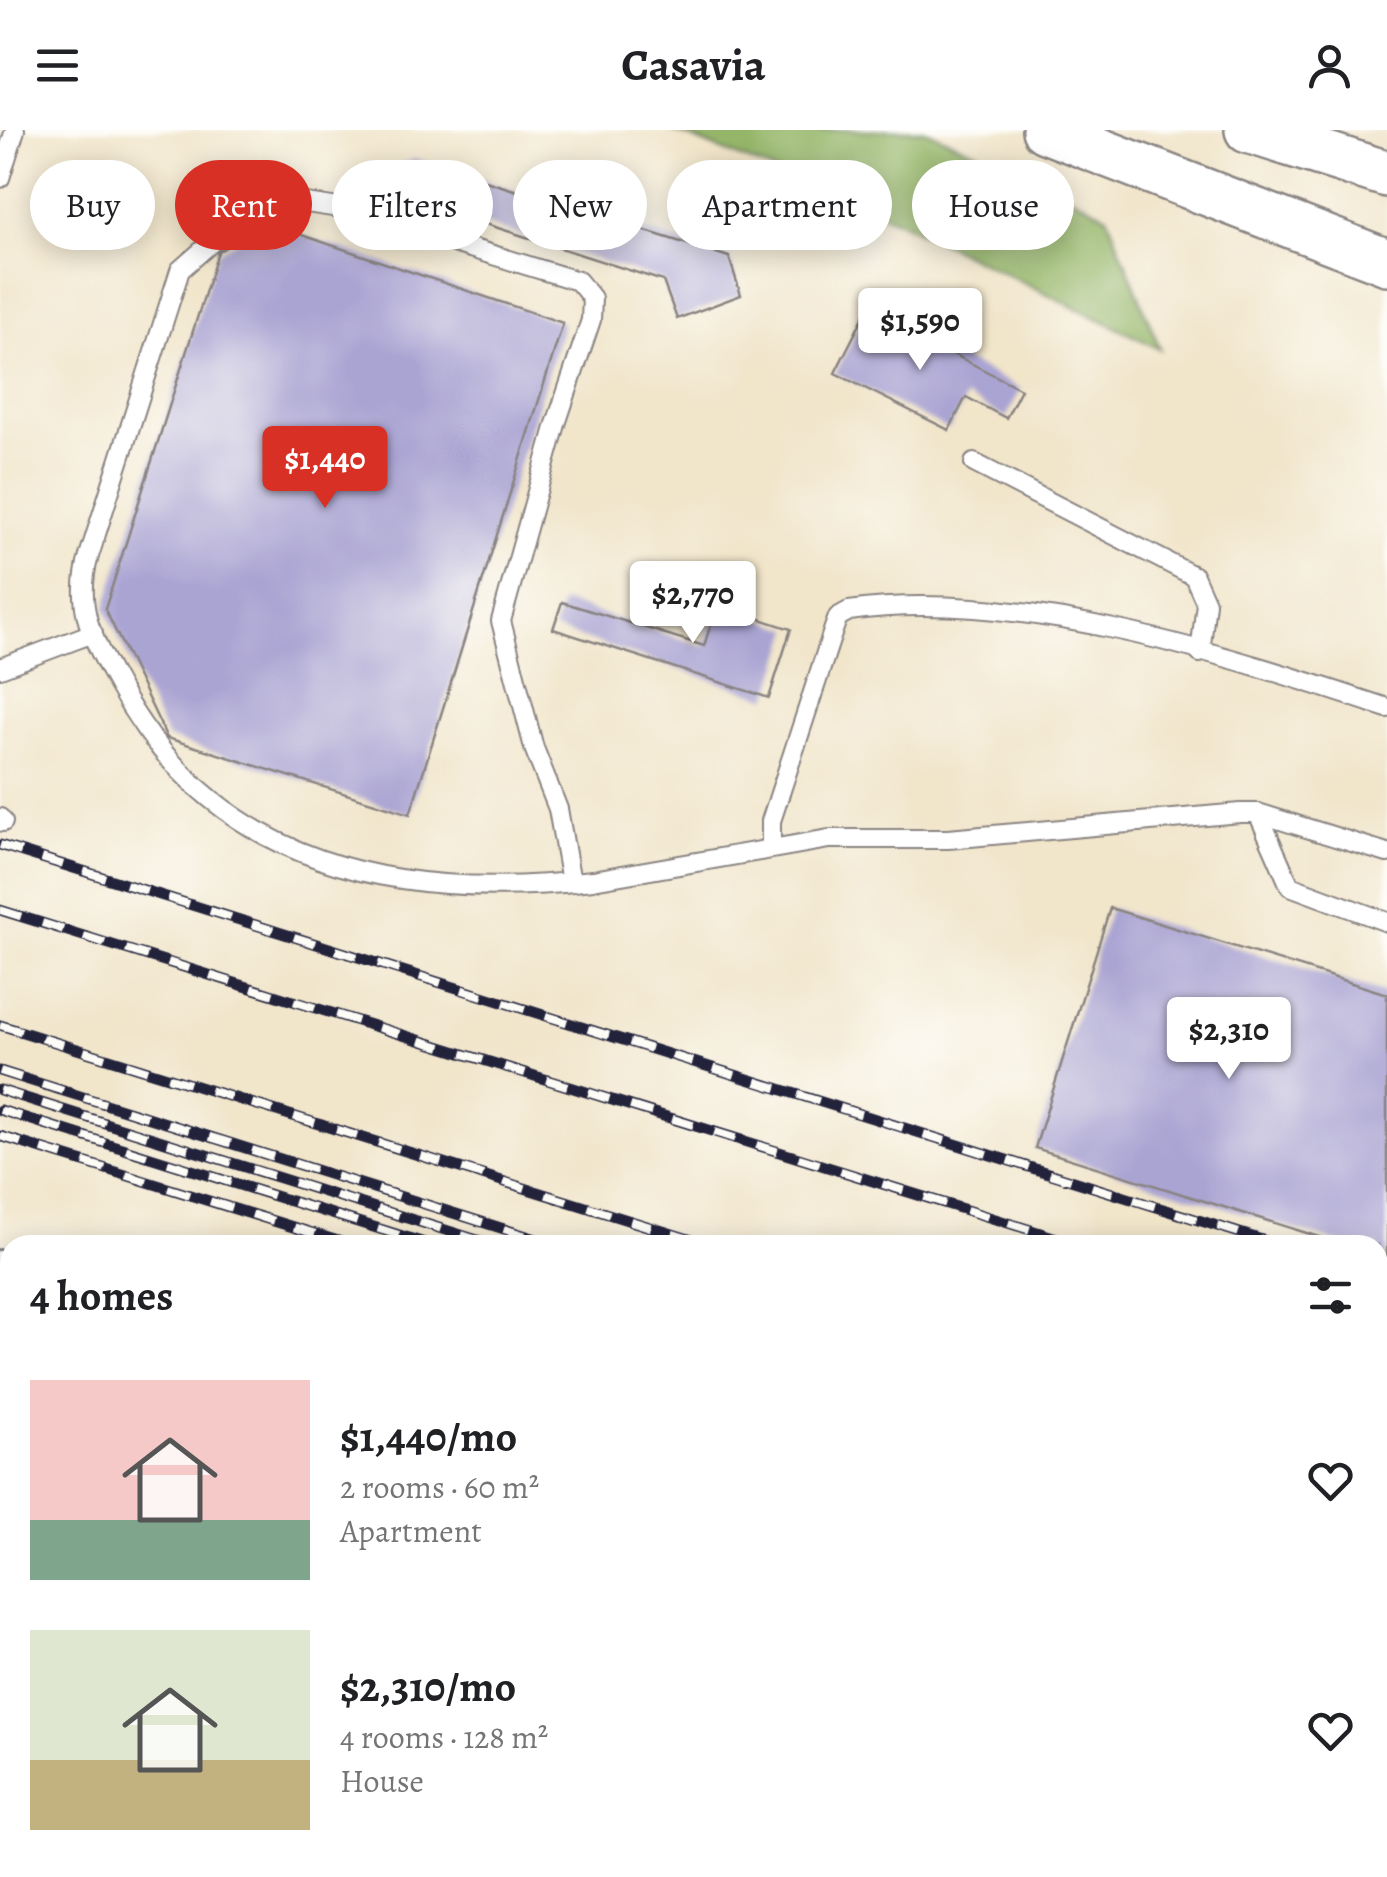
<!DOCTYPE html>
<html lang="en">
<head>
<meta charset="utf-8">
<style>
	body { margin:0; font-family:Alegreya,serif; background:#f2f2f2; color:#202124; height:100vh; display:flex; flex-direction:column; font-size:38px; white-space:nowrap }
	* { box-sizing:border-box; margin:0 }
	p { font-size:32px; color:#757577 }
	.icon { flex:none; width:55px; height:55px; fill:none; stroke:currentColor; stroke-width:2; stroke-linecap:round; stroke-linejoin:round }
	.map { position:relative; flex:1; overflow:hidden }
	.details { position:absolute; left:0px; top:1105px; width:1388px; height:642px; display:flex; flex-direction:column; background:#fff; border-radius:30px 30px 0 0; box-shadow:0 5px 25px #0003 }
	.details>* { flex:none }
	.hud { position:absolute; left:30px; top:30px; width:1328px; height:90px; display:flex; gap:20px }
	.price { position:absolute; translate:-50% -85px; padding:0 22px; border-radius:10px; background:#fff; color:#222; font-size:32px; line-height:65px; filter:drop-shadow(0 2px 5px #0008) }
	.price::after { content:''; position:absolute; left:50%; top:60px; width:30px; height:22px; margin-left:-15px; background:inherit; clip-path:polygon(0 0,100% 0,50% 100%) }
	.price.on { background:#d93025; color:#fff }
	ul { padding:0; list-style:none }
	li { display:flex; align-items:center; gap:30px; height:250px; padding:0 30px }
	li span { display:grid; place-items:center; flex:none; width:280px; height:200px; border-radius:0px; color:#555 }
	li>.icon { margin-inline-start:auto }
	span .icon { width:120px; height:120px; fill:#fffc; stroke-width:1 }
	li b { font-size:42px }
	h2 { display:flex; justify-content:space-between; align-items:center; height:120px; padding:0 30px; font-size:42px }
	.tag { padding:0 35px; border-radius:45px; background:#fff; box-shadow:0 5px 25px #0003; font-size:35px; line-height:90px }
	.tag.on { background:#d93025; color:#fff }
	header { display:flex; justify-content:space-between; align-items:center; height:130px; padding:0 30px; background:#fff; font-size:45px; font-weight:600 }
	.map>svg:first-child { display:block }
</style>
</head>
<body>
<header><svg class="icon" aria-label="menu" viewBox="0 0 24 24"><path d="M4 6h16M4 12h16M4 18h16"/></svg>Casavia<svg class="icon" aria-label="person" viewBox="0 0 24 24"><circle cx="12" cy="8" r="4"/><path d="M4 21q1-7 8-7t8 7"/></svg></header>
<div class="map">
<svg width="1387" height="1747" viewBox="0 0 1387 1747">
	<rect width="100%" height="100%" fill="#fdfcf7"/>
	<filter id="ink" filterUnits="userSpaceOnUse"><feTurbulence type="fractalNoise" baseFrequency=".01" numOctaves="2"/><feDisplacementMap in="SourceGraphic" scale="20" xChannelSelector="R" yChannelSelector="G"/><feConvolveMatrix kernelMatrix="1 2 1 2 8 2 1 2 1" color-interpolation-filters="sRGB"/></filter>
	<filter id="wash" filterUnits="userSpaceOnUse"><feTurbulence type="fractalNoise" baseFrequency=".0048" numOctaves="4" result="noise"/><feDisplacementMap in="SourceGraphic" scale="40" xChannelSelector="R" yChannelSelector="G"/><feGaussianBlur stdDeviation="2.25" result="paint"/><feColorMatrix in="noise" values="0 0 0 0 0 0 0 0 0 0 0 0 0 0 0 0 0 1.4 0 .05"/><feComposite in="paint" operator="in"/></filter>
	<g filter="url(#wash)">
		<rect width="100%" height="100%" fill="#f1e5ca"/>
		<polygon fill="#95b669" stroke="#5c6c52" stroke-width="2.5" points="671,0 925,0 1044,51 1107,86 1160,219 894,89"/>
		<g id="blocks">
			<g fill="#aaa4d3">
				<polygon points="415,29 729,127 741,165 677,189 663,151 361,54"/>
				<polygon points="266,93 563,193 410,684 167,608 105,479 218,122"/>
				<polygon points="867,180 1021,259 1006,288 966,267 949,300 835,243"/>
				<polygon points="562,472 704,516 717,475 791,499 769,568 553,499"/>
				<polygon points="1110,778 1387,864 1387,1128 1378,1125 1378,1115 1345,1115 1035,1018"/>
				<polygon points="0,1188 10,1191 10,1531 0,1528"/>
				<polygon points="1378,1708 1387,1711 1387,1747 1299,1747 1302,1738 1378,1738"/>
				<polygon points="139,1738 211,1738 208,1747 136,1747"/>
			</g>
		</g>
	</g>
	<g filter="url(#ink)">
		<use href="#blocks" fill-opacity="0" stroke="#8a8482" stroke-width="2.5"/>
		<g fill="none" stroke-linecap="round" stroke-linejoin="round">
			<g stroke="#8a8482" stroke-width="22">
				<g id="lane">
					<polyline points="0,48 15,0"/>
					<polyline points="974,333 1194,446 1206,473 1200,523"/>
					<polyline points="0,538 93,503"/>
					<polyline points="1258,683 1290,756 1387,792"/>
					<polyline points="0,688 3,692"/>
					<path d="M771 715V691L834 498 838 487 849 481C1018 457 1227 525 1387 578"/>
					<path d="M571 752 558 679 534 618 501 491 556 294 591 190 592 168 578 151 339 78 293 71 276 74 229 97 180 140 89 426C74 477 93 510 118 555 217 738 400 772 593 750L829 709H948L1240 683H1258L1387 723"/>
					<polyline points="0,1578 10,1581"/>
					<polyline points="1378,1638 1387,1641"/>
					<polyline points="1037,1747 1102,1738"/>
					<polyline points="1265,1747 1266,1738"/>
				</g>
			</g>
			<g stroke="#8a8482" stroke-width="38">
				<g id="street">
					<polyline points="0,1137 10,1140"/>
					<polyline points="1378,1568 1387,1571"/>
				</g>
			</g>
			<g stroke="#8a8482" stroke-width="50">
				<g id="secondary">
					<polyline points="1045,0 1387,132"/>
					<polyline points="1248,0 1387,44"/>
				</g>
			</g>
			<use href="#lane" stroke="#fff" stroke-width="18"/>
			<use href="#street" stroke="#fff" stroke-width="32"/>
			<use href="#secondary" stroke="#fff" stroke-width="45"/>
			<g stroke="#22223b" stroke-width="11">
				<g id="rail">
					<polyline points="0,715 1278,1115"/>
					<polyline points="0,780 1079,1115"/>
					<polyline points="0,895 708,1115"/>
					<polyline points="0,941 555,1115"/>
					<polyline points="0,960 493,1115"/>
					<polyline points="0,980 431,1115"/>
					<polyline points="0,1006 351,1115"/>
					<polyline points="1378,1146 1387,1149"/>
					<polyline points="1378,1208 1387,1211"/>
					<polyline points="1378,1323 1387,1326"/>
					<polyline points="1378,1370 1387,1373"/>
					<polyline points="1378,1389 1387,1392"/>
					<polyline points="1378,1408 1387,1411"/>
					<polyline points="1378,1434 1387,1437"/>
				</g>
			</g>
			<use href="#rail" stroke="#fdfcf7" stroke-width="8" stroke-dasharray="22" stroke-linecap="butt"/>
		</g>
	</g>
</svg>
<b class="price" style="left:920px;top:243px">$1,590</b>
<b class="price on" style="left:325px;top:381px">$1,440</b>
<b class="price" style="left:693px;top:516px">$2,770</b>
<b class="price" style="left:1229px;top:952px">$2,310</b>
<div class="hud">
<a class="tag">Buy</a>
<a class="tag on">Rent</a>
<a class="tag">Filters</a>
<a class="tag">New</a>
<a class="tag">Apartment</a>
<a class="tag">House</a>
</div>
<section class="details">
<h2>4 homes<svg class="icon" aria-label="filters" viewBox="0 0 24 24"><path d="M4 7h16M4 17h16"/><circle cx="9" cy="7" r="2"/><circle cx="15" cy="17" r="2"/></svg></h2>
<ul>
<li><span style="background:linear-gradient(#f6c9c9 70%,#7fa58c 0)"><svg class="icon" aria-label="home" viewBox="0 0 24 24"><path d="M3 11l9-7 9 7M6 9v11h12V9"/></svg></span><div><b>$1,440/mo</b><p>2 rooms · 60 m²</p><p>Apartment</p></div><svg class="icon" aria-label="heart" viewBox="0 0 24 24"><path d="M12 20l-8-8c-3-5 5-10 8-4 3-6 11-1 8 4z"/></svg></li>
<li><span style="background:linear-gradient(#dfe7d0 65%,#c2b280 0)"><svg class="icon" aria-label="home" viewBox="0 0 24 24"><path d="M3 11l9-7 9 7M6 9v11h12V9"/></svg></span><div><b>$2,310/mo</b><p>4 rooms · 128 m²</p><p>House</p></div><svg class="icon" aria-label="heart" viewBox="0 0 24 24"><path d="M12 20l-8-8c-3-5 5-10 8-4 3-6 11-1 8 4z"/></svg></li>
</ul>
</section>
</div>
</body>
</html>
